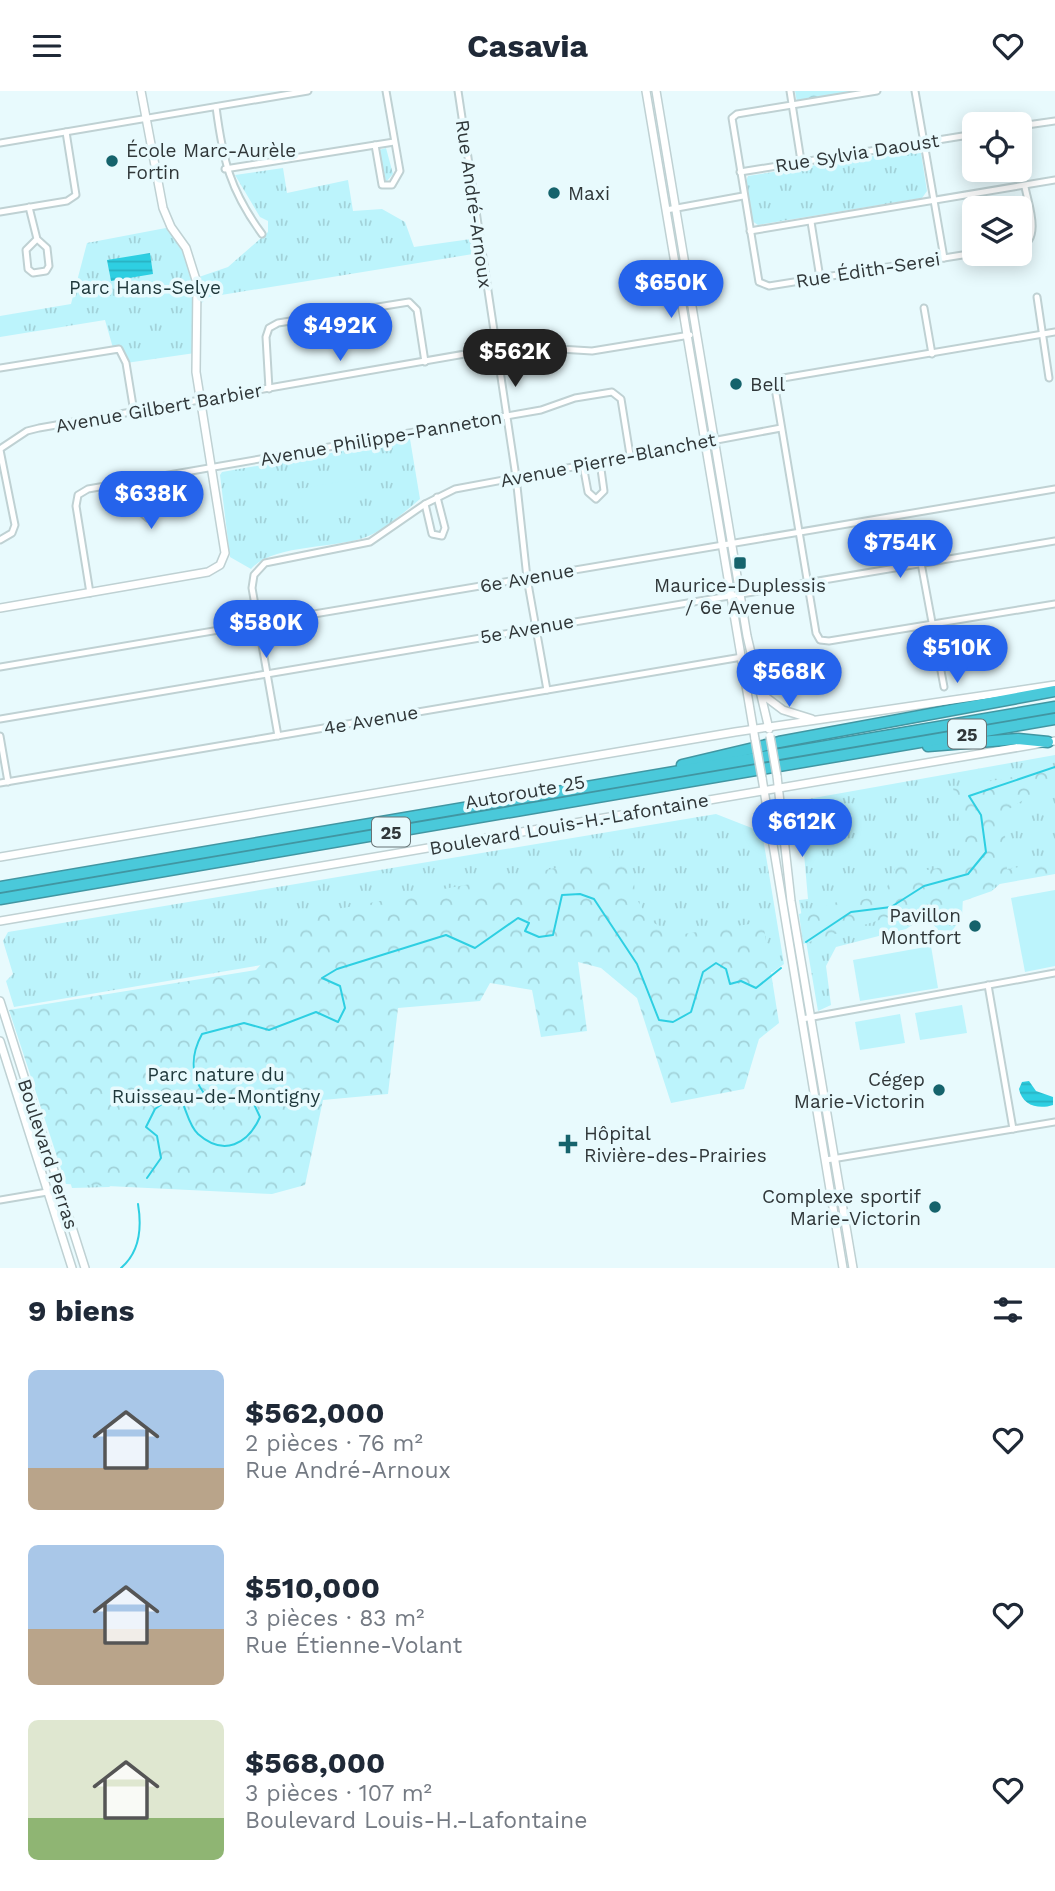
<!DOCTYPE html>
<html lang="fr">
<head>
<meta charset="utf-8">
<style>
	body { margin:0; font-family:"Work Sans",sans-serif; background:#f2f2f3; color:#1f2937; height:100vh; display:flex; flex-direction:column; font-size:26px; white-space:nowrap }
	* { box-sizing:border-box; margin:0 }
	p { font-size:23px; color:#747a83 }
	.icon { flex:none; width:38px; height:38px; fill:none; stroke:currentColor; stroke-width:2; stroke-linecap:round; stroke-linejoin:round }
	.map { position:relative; height:1177px; overflow:hidden }
	.panel { display:flex; flex-direction:column; background:#fff; flex:1 }
	.panel>* { flex:none }
	.buttons { position:absolute; left:962px; top:21px; display:grid; gap:14px }
	.buttons a { display:grid; place-items:center; width:70px; height:70px; border-radius:10px; background:#fff; box-shadow:0 4px 18px #0003; font-size:35px }
	.price { position:absolute; translate:-50% -60px; padding:0 16px; border-radius:24px; background:#2563eb; color:#fff; font-size:23px; line-height:46px; filter:drop-shadow(0 2px 4px #0008) }
	.price::after { content:''; position:absolute; left:50%; top:42px; width:21px; height:16px; margin-left:-10px; background:inherit; clip-path:polygon(0 0,100% 0,50% 100%) }
	.price.current { background:#222; color:#fff }
	ul { padding:0; list-style:none }
	li { display:flex; align-items:center; gap:21px; height:175px; padding:0 28px }
	li span { display:grid; place-items:center; flex:none; width:196px; height:140px; border-radius:10px; color:#555 }
	li>.icon { margin-inline-start:auto }
	span .icon { width:84px; height:84px; fill:#fffc; stroke-width:1 }
	li b { font-size:30px }
	h2 { display:flex; justify-content:space-between; align-items:center; height:84px; padding:0 28px; font-size:30px }
	header { display:flex; justify-content:space-between; align-items:center; height:91px; padding:0 28px; background:#fff; font-size:32px; font-weight:700 }
	.map>svg:first-child { display:block }
</style>
</head>
<body>
<header><svg class="icon" aria-label="menu" viewBox="0 0 24 24"><path d="M4 6h16M4 12h16M4 18h16"/></svg>Casavia<svg class="icon" aria-label="heart" viewBox="0 0 24 24"><path d="M12 20l-8-8c-3-5 5-10 8-4 3-6 11-1 8 4z"/></svg></header>
<div class="map">
<svg width="1055" height="1177" viewBox="0 0 1055 1177">
	<defs>
		<pattern id="grass-tufts" width="24" height="20" patternUnits="userSpaceOnUse" patternTransform="scale(1.75)"><rect width="24" height="20" fill="#bcf4fc"/><path d="M3 7l-1-3M5 7V3M7 7l1-3M15 17l-1-3M17 17v-4M19 17l1-3" fill="none" stroke="#a2d2d9"/></pattern>
		<pattern id="forest-crowns" width="20" height="18" patternUnits="userSpaceOnUse" patternTransform="scale(1.75)"><rect width="20" height="18" fill="#bcf4fc"/><path d="M2 6a3 3 0 1 1 6 0M12 15a3 3 0 1 1 6 0" fill="none" stroke="#a2d2d9"/></pattern>
		<pattern id="water-rules" width="6" height="5" patternUnits="userSpaceOnUse" patternTransform="scale(1.75)"><rect width="6" height="5" fill="#2ecfe2"/><path d="M0 2.5h6" fill="none" stroke="#29b2c3"/></pattern>
	</defs>
	<rect width="100%" height="100%" fill="#e8fafd"/>
	<g fill="url(#grass-tufts)">
		<polygon points="386,57 393,83 386,91 379,59"/>
		<polygon points="916,58 921,62 927,100 922,107 758,134 752,130 746,90 748,85"/>
		<polygon points="283,77 287,102 348,89 353,120 382,118 405,131 414,156 471,148 473,163 209,206 199,214 195,262 126,272 124,265 113,257 105,229 0,246 0,225 71,213 87,152 171,136 186,157 196,187 228,176 268,141 268,130 260,126 235,84"/>
		<path d="M410 348 420 408C403 422 386 438 366 446 335 458 272 453 251 478L230 466 220 384 222 381Z"/>
		<polygon points="1055,664 1055,774 1003,790 993,799 963,806 962,826 952,840 938,839 926,825 906,838 836,856 826,875 831,914 818,920 799,809 808,808 800,718 808,708"/>
		<polygon points="716,723 762,741 784,873 773,881 653,895 499,832 109,1096 72,1097 66,1078 262,874 14,916 6,890 13,883 3,850 8,841"/>
	</g>
	<g fill="url(#forest-crowns)">
		<polygon points="795,0 857,0 797,11"/>
		<polygon points="1055,678 1055,689 1009,718 1004,726 1007,778 1055,770 1055,783 994,794 992,800 949,815 941,822 926,812 915,818 803,853 799,823 847,808 853,811 884,803 897,773 907,768 921,780 956,774 965,760 953,697"/>
		<polygon points="630,763 636,807 650,830 677,844 763,831 779,932 759,948 744,998 671,1012 637,907 601,877 578,871 587,940 541,946 532,899 490,892 480,910 398,917 388,1003 323,1009 305,1094 272,1103 66,1093 9,919 256,879 306,824"/>
	</g>
	<g fill="#bcf4fc">
		<polygon points="354,388 360,418 305,429 300,398"/>
		<polygon points="1055,799 1055,875 1025,881 1011,807"/>
		<polygon points="931,855 938,897 860,910 853,869"/>
		<polygon points="962,914 967,942 920,949 915,922"/>
		<polygon points="900,923 905,952 860,959 855,931"/>
	</g>
	<g fill="url(#water-rules)">
		<polygon points="150,162 153,183 111,190 107,169"/>
		<path d="M1029 990 1036 1000 1053 1006V1014C1038 1019 1022 1014 1019 998L1022 991Z"/>
	</g>
	<g fill="none" stroke-linecap="round" stroke-linejoin="round">
		<g stroke="#2ecfe2" stroke-width="2">
			<polyline points="806,851 851,821 891,816 924,795 968,783 986,761 981,724 969,705 1055,676"/>
			<path d="M147 1087 161 1067 157 1045 146 1036 155 1018 166 1010 183 1013C187 1022 190 1036 198 1043 224 1066 248 1053 260 1026L253 1011 233 1006 210 1009C191 990 189 967 202 943L244 932 269 939 316 921 338 931 345 917 340 895 322 887 337 878 446 844 475 857 518 827 529 832 525 840 539 846 553 844 562 804 580 803 594 808 637 873 659 929 673 931 691 921 703 881 716 872 726 878 730 893 741 890 756 897 781 877"/>
			<path d="M121 1177C140 1161 142 1137 138 1113"/>
		</g>
		<g stroke="#bfd1d3" stroke-width="9">
			<g id="street">
				<polyline points="458,0 516,386 527,487 547,599"/>
				<polyline points="790,0 801,70"/>
				<polyline points="877,0 737,23 732,27 759,191 769,195 975,162"/>
				<polyline points="915,0 944,167"/>
				<path d="M216 16C223 70 230 99 262 143"/>
				<polyline points="1020,35 1055,30"/>
				<polyline points="0,52 308,0"/>
				<polyline points="375,54 382,94 392,94 400,80 386,0"/>
				<polyline points="225,78 394,51"/>
				<polyline points="740,81 975,43"/>
				<polyline points="29,116 37,148 47,157 49,175 46,180 33,182 28,178 26,159 37,148"/>
				<polyline points="666,119 743,105"/>
				<polyline points="0,121 67,110 76,104 66,41"/>
				<polyline points="811,131 820,187"/>
				<polyline points="750,140 1055,89"/>
				<path d="M1020 155C1042 149 1028 112 1025 96"/>
				<polyline points="1037,206 1049,287"/>
				<polyline points="924,217 932,263"/>
				<polyline points="1055,241 783,287 777,290 775,297 816,542 820,549 829,550 1055,513"/>
				<polyline points="0,277 119,258 126,272 134,321"/>
				<polyline points="269,298 266,246 269,237 278,232 409,211 417,219 425,271"/>
				<polyline points="0,358 27,340 39,337 511,255 592,260 690,244"/>
				<polyline points="0,359 15,434 12,442 0,449"/>
				<polyline points="583,374 588,401 596,408 604,400 600,371"/>
				<polyline points="136,391 140,420 148,427 156,420 151,389"/>
				<polyline points="425,413 432,443 442,445 445,437 437,406"/>
				<polyline points="921,472 944,596"/>
				<polyline points="90,502 76,415 78,404 88,398 541,319 575,307 612,301 621,308 630,364"/>
				<polyline points="0,576 1055,398"/>
				<polyline points="0,628 1055,450"/>
				<polyline points="0,645 8,691"/>
				<polyline points="278,645 252,497 254,484 265,472 370,451 425,413 455,398 781,337"/>
				<polyline points="0,692 742,566"/>
				<polyline points="988,894 1013,1038"/>
				<polyline points="802,928 1055,882"/>
				<polyline points="826,1069 1055,1031"/>
				<polyline points="0,1109 59,1099"/>
			</g>
		</g>
		<g stroke="#bfd1d3" stroke-width="10">
			<g id="secondary">
				<polyline points="646,0 755,648"/>
				<polyline points="656,0 747,545 769,638"/>
				<polyline points="0,517 208,481 220,474 225,462 196,281 197,192 186,157 171,136 163,117 141,0"/>
				<polyline points="763,604 783,619 812,628"/>
				<polyline points="777,685 791,810 853,1177"/>
				<polyline points="762,687 843,1177"/>
				<polyline points="0,766 735,641 1055,594"/>
				<polyline points="0,830 1055,650"/>
				<polyline points="0,910 85,1177"/>
				<polyline points="0,950 72,1177"/>
			</g>
		</g>
		<g stroke="#4196a2" stroke-width="13">
			<g id="highway">
				<polyline points="928,655 1018,648 1048,651"/>
				<polyline points="682,674 779,651 1055,600"/>
				<polyline points="0,796 1055,616"/>
				<polyline points="0,808 1055,628"/>
			</g>
		</g>
		<use href="#street" stroke="#fff" stroke-width="5"/>
		<use href="#secondary" stroke="#fff" stroke-width="7"/>
		<use href="#highway" stroke="#4ac9da" stroke-width="10"/>
		<g stroke="#bfd1d3" stroke-width="10" stroke-linecap="butt">
			<g id="secondary-bridge">
				<polyline points="770,645 777,685"/>
				<polyline points="755,648 762,687"/>
			</g>
		</g>
		<use href="#secondary-bridge" stroke="#fff" stroke-width="7"/>
	</g>
	<g fill="#15636c" stroke="#e8fafd" stroke-width="2.5">
		<circle cx="112" cy="70" r="7"/>
		<circle cx="554" cy="102" r="7"/>
		<circle cx="736" cy="293" r="7"/>
		<rect x="733" y="465" width="14" height="14" rx="3.5"/>
		<circle cx="975" cy="835" r="7"/>
		<circle cx="939" cy="999" r="7"/>
		<path d="M564.5 1042.5h7v7h7v7h-7v7h-7v-7h-7v-7h7z"/>
		<circle cx="935" cy="1116" r="7"/>
	</g>
	<g text-anchor="middle" dominant-baseline="central" stroke-width="7" stroke-linejoin="round" paint-order="stroke">
		<g fill="#e8fafd" stroke="#677274" stroke-width="2">
			<rect x="948" y="628.5" width="38" height="29" rx="5"/>
			<rect x="372" y="726.5" width="38" height="29" rx="5"/>
		</g>
		<g font-size="18" font-weight="bold" fill="#303739">
			<text x="967" y="643">25</text>
			<text x="391" y="741">25</text>
		</g>
		<g font-size="19" fill="#303739" stroke="#e8fafd" text-anchor="start">
			<text x="126" y="59">École Marc-Aurèle<tspan x="126" dy="22">Fortin</tspan></text>
			<text x="568" y="102">Maxi</text>
			<text x="750" y="293">Bell</text>
			<text x="740" y="494" text-anchor="middle">Maurice-Duplessis<tspan x="740" dy="22">/ 6e Avenue</tspan></text>
			<text x="961" y="824" text-anchor="end">Pavillon<tspan x="961" dy="22">Montfort</tspan></text>
			<text x="925" y="988" text-anchor="end">Cégep<tspan x="925" dy="22">Marie-Victorin</tspan></text>
			<text x="584" y="1042">Hôpital<tspan x="584" dy="22">Rivière-des-Prairies</tspan></text>
			<text x="921" y="1105" text-anchor="end">Complexe sportif<tspan x="921" dy="22">Marie-Victorin</tspan></text>
		</g>
		<g font-size="19" fill="#303739" stroke="#e8fafd">
			<text transform="translate(857 62) rotate(-9)">Rue Sylvia Daoust</text>
			<text transform="translate(474 113) rotate(82)">Rue André-Arnoux</text>
			<text transform="translate(868 179) rotate(-9)">Rue Édith-Serei</text>
			<text transform="translate(159 317) rotate(-10)">Avenue Gilbert Barbier</text>
			<text transform="translate(381 347) rotate(-10)">Avenue Philippe-Panneton</text>
			<text transform="translate(608 369) rotate(-11)">Avenue Pierre-Blanchet</text>
			<text transform="translate(527 487) rotate(-10)">6e Avenue</text>
			<text transform="translate(527 538) rotate(-10)">5e Avenue</text>
			<text transform="translate(371 629) rotate(-10)">4e Avenue</text>
			<text transform="translate(525 701) rotate(-10)">Autoroute 25</text>
			<text transform="translate(569 733) rotate(-10)">Boulevard Louis-H.-Lafontaine</text>
			<text transform="translate(48 1063) rotate(72)">Boulevard Perras</text>
		</g>
		<g font-size="19" fill="#1e373a" stroke="#e8fafd">
			<text x="145" y="196">Parc Hans-Selye</text>
			<text x="216" y="983">Parc nature du<tspan x="216" dy="22">Ruisseau-de-Montigny</tspan></text>
		</g>
	</g>
</svg>
<div class="buttons">
<a><svg class="icon" aria-label="locate" viewBox="0 0 24 24"><circle cx="12" cy="12" r="6"/><path d="M12 2v4M12 18v4M2 12h4M18 12h4"/></svg></a>
<a><svg class="icon" aria-label="layers" viewBox="0 0 24 24"><path d="M12 4l9 5-9 5-9-5zM3 14l9 5 9-5"/></svg></a>
</div>
<b class="price" style="left:671px;top:229px">$650K</b>
<b class="price" style="left:340px;top:272px">$492K</b>
<b class="price current" style="left:515px;top:298px">$562K</b>
<b class="price" style="left:151px;top:440px">$638K</b>
<b class="price" style="left:900px;top:489px">$754K</b>
<b class="price" style="left:266px;top:569px">$580K</b>
<b class="price" style="left:957px;top:594px">$510K</b>
<b class="price" style="left:789px;top:618px">$568K</b>
<b class="price" style="left:802px;top:768px">$612K</b>
</div>
<section class="panel">
<h2>9 biens<svg class="icon" aria-label="filters" viewBox="0 0 24 24"><path d="M4 7h16M4 17h16"/><circle cx="9" cy="7" r="2"/><circle cx="15" cy="17" r="2"/></svg></h2>
<ul>
<li><span style="background:linear-gradient(#a9c7e8 70%,#b9a48a 0)"><svg class="icon" aria-label="home" viewBox="0 0 24 24"><path d="M3 11l9-7 9 7M6 9v11h12V9"/></svg></span><div><b>$562,000</b><p>2 pièces · 76 m²</p><p>Rue André-Arnoux</p></div><svg class="icon" aria-label="heart" viewBox="0 0 24 24"><path d="M12 20l-8-8c-3-5 5-10 8-4 3-6 11-1 8 4z"/></svg></li>
<li><span style="background:linear-gradient(#a9c7e8 60%,#b9a48a 0)"><svg class="icon" aria-label="home" viewBox="0 0 24 24"><path d="M3 11l9-7 9 7M6 9v11h12V9"/></svg></span><div><b>$510,000</b><p>3 pièces · 83 m²</p><p>Rue Étienne-Volant</p></div><svg class="icon" aria-label="heart" viewBox="0 0 24 24"><path d="M12 20l-8-8c-3-5 5-10 8-4 3-6 11-1 8 4z"/></svg></li>
<li><span style="background:linear-gradient(#dfe7d0 70%,#8fb573 0)"><svg class="icon" aria-label="home" viewBox="0 0 24 24"><path d="M3 11l9-7 9 7M6 9v11h12V9"/></svg></span><div><b>$568,000</b><p>3 pièces · 107 m²</p><p>Boulevard Louis-H.-Lafontaine</p></div><svg class="icon" aria-label="heart" viewBox="0 0 24 24"><path d="M12 20l-8-8c-3-5 5-10 8-4 3-6 11-1 8 4z"/></svg></li>
</ul>
</section>
</body>
</html>
